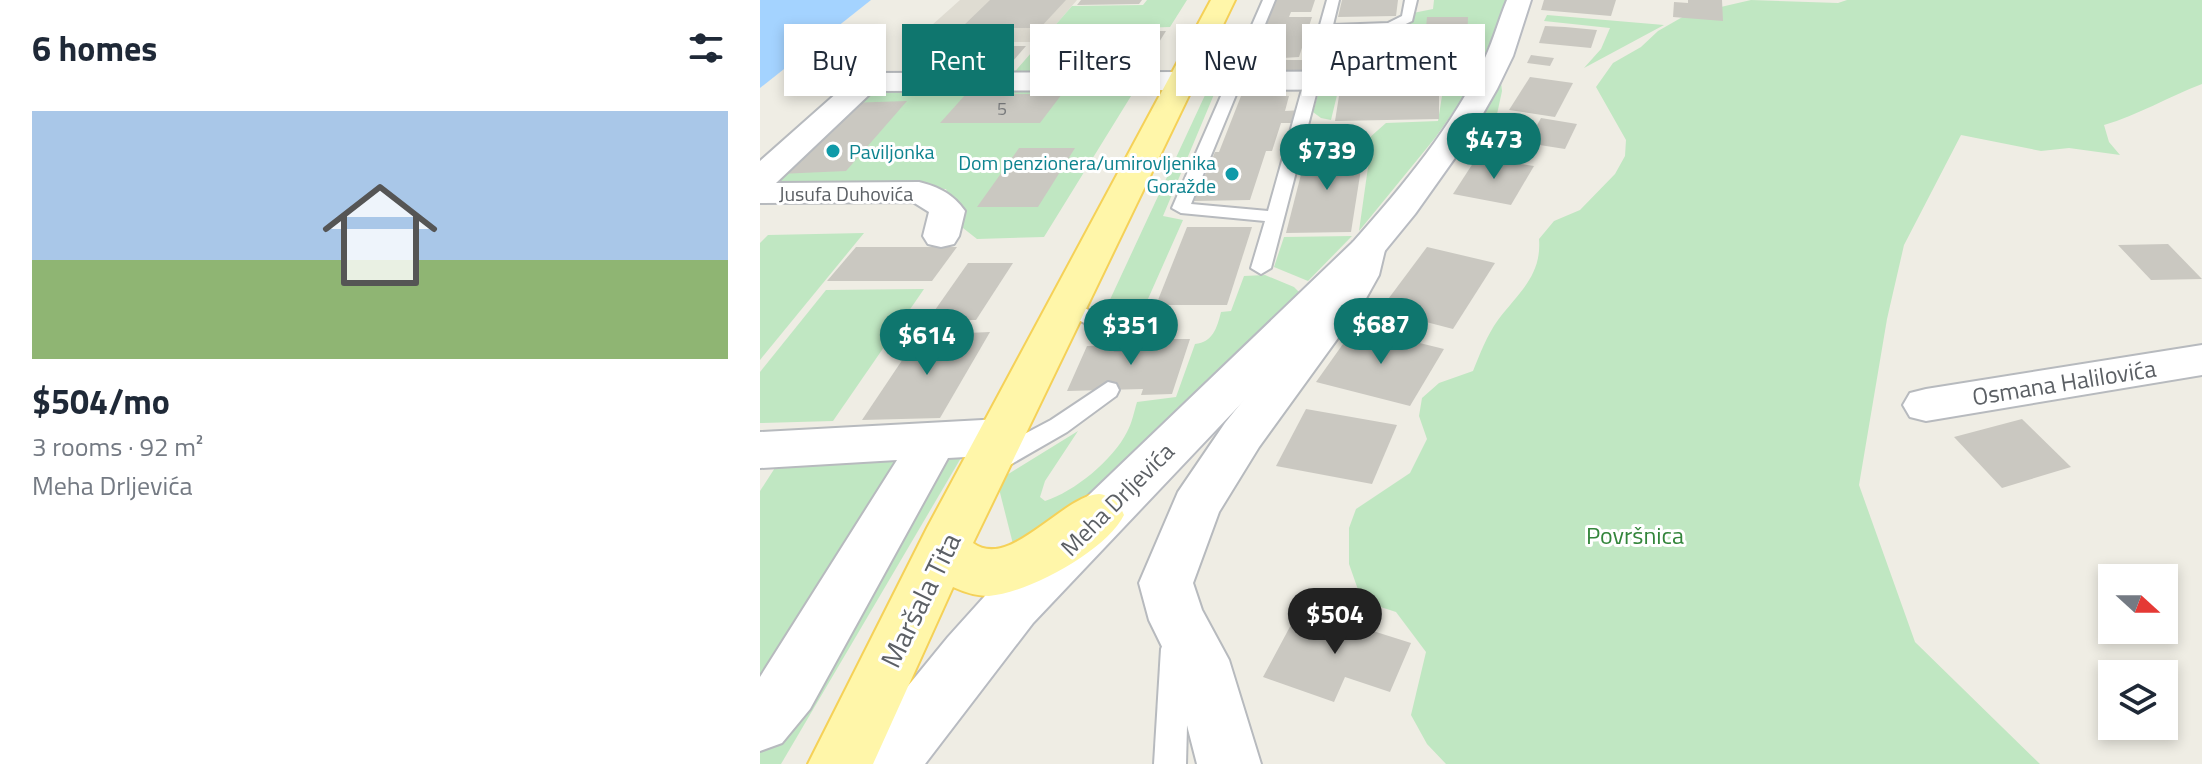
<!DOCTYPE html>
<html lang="en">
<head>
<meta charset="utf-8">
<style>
	body { margin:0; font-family:"Titillium Web",sans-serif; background:#f6f6f7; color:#1f2937; height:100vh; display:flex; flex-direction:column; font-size:30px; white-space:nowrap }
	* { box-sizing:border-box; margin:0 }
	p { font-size:26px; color:#747a83 }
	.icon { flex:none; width:44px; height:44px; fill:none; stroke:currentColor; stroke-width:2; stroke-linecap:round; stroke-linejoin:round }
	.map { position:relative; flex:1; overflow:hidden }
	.details { display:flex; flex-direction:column; background:#fff; width:760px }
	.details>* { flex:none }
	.banner { position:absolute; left:24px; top:24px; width:760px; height:72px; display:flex; gap:16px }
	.needle { width:52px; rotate:111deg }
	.controls { position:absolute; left:1338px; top:564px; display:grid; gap:16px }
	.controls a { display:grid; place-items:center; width:80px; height:80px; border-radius:0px; background:#fff; box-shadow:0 4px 12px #0003; font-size:40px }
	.price { position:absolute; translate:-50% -68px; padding:0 18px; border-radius:28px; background:#0f766e; color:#fff; font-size:26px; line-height:52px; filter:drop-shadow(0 2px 4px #0008) }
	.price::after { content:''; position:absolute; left:50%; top:48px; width:24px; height:18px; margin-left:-12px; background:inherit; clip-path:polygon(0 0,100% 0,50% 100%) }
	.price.current { background:#222; color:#fff }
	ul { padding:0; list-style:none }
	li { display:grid; align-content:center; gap:16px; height:424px; padding:0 32px }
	li span { display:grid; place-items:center; height:248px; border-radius:0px; color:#555 }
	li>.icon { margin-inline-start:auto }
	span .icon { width:144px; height:144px; fill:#fffc; stroke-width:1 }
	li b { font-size:34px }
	h2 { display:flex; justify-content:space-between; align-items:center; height:96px; padding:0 32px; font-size:34px }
	.tag { padding:0 28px; border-radius:0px; background:#fff; box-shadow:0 4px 12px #0003; font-size:28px; line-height:72px }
	.tag.current { background:#0f766e; color:#fff }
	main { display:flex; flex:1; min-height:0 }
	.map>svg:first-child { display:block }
</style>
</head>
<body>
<main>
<section class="details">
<h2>6 homes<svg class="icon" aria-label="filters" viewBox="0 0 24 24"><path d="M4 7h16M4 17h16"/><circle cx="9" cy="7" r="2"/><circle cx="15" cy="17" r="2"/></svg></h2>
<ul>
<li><span style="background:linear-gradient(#a9c7e8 60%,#8fb573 0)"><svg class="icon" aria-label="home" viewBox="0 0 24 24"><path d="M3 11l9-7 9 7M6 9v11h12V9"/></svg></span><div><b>$504/mo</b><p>3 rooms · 92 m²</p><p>Meha Drljevića</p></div></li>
</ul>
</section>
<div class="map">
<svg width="1442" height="764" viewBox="0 0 1442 764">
	<rect width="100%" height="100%" fill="#efede4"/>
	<polygon fill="#dfdcd2" points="200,0 317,0 281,42 153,42"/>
	<g fill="#c0e7c2">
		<polygon points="387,0 427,0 410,27 350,29 316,76 251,76 312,6 383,5"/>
		<polygon points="674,0 748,0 718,70 701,77 557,78 571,31 626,30 653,13 673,9"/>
		<path d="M991 0 1078 3 1087 0H1442V84C1408 97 1378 115 1344 125L1349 142 1360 155 1309 148 1281 151 1201 135 1144 245 1127 319 1099 485 1155 642 1280 764H686L667 744 651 715 666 652 636 612 602 601 589 564V528L596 509 650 473 667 439 659 416 662 398 679 383 713 371C720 354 727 335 738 320 758 293 782 276 779 239L794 221 820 210 855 174 865 156 866 140 836 87 853 63 881 47 898 31 926 15Z"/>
		<polygon points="787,15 904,25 824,68 841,49 850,28 784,21"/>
		<polygon points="739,65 742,91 729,151 694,145"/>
		<polygon points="561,85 710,88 675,138 599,231 610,153 608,148 600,146 626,123 678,121 682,96 680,93 577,95 571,120 561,118 553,112"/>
		<polygon points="115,88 376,88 284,237 217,239 203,228 186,189 11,188"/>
		<polygon points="455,92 403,216 423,220 376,326 357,327 341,319 446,93"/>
		<polygon points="104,233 0,360 0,243 8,235"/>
		<polygon points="592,236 548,281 514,267 524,237"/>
		<path d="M505 275 534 287 539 292 310 520 253 544 237 481 318 431 285 481 280 497 285 501C314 492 353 460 367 432 372 423 374 412 377 402L416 397 435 344C453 342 457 328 461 312L471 311 484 276Z"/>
		<polygon points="164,289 73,421 0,423 0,372 66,290"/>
		<polygon points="208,446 21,764 0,764 0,736 186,448"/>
		<polygon points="139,456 0,699 0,491 20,460"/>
	</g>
	<polygon fill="#a4d3ff" points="0,0 111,0 0,88"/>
	<g fill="#cac8c1">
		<polygon points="230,0 306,0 280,28 201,28"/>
		<polygon points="321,0 382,0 379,4 317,5"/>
		<polygon points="512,0 555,0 551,12 531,12 529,17 552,17 539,57 523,58 523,60 548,60 544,73 483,74"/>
		<polygon points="582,0 638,0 636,16 578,17"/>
		<polygon points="784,0 856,0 851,16 781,10"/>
		<polygon points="928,0 962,0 963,21 913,17 914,2 928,3"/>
		<polygon points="667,17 708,17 707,47 664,47"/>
		<polygon points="785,26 805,27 837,30 831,48 779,43"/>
		<polygon points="348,31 406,31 378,76 316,76"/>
		<polygon points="176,46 266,46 245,70 149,71"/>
		<polygon points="643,46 642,68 562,70 566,48"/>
		<polygon points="674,55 674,63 654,63 654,56"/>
		<polygon points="771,55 778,56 794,58 790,66 767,63"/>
		<polygon points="770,77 813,83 795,117 749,110"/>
		<polygon points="206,94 302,94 280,123 180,123"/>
		<polygon points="679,94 679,119 575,121 579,96"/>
		<polygon points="481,96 529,96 525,111 542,110 539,123 521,123 512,151 506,151 490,200 434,201 455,152 459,152"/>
		<polygon points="147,101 86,171 19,174 87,103"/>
		<polygon points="781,118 817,124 805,149 767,143"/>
		<polygon points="741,134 764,137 756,153 743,154 733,150"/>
		<polygon points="259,148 315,148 278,207 217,207"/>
		<polygon points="604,150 591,232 526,233 547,151"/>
		<polygon points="717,157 774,166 751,205 693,194"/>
		<polygon points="427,227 492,227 467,305 396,305"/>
		<polygon points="1408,244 1442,279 1391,280 1358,245"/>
		<polygon points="96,247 197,247 172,281 67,281"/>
		<polygon points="667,247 735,263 693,329 620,310"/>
		<polygon points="208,263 253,263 216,320 168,320"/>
		<polygon points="595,327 684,349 650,406 556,382"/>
		<polygon points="230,332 180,418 102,420 159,335"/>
		<polygon points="399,339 430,339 412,394 381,395 383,389 307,391 327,346 398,344"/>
		<polygon points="546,409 637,425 612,484 516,466"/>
		<polygon points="1262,419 1311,467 1242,488 1194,437"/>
		<polygon points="540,608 651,643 630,692 585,677 574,702 503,677"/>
	</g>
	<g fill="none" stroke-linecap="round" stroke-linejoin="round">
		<g stroke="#b7babe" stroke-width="4">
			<g id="lane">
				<polygon points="503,0 515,0 431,204 508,211 567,0 579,0 573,25 628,23 642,16 645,0 657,0 652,21 631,31 572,33 511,268 501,274 491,268 505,221 421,213 412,208"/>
				<polygon points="308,301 361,324 373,345 369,350 355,350 346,333 301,312 298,307"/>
				<polygon points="348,382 356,384 359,390 356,396 307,432 241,470 232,472 223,470 220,463 223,456 291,420"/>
				<polygon points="415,636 425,639 429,649 426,764 394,764 401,649 405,639"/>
			</g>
		</g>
		<g stroke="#b7babe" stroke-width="4">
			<g id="street">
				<path d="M727 71 737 74 741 80 737 86 727 89 113 91 16 183 159 182C179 187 193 194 205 211L199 236 194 244 181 247 168 244 163 236 169 212 153 202 0 203V161L96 76 106 73Z"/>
				<polygon points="606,239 619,242 625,250 619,275 604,302 499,447 459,512 433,583 442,610 469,660 501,764 437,764 412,667 389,620 379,583 418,492 465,423 569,294 581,275 593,242"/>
				<polygon points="1442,345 1442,375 1166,421 1150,417 1143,405 1150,393 1166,389"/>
				<polygon points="241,419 258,425 264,437 258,449 241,455 188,458 50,709 22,743 0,751 0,677 137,460 0,468 0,432"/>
			</g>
		</g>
		<g stroke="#b8bbc1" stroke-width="4">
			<path id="secondary" d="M747 0H771L753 56 737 89 709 138 655 214 619 258 273 623 165 764H94L103 741 188 637 233 587 593 242C643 186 693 126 725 58 734 39 739 19 747 0Z"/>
		</g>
		<g stroke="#f5d158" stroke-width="4">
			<path id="primary" d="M451 0H475L213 543C250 571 303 495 339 494 344 494 352 499 357 500L364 515C347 550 269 593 229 596 216 596 204 592 193 587L113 764H48L167 528Z"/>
		</g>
		<use href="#lane" fill="#fff" fill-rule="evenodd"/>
		<use href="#street" fill="#fff" fill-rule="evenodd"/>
		<use href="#secondary" fill="#fff" fill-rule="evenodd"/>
		<use href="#primary" fill="#fff6a9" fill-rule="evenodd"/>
	</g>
	<g fill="#0f9aa8" stroke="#fff" stroke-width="3">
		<circle cx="73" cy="151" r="8"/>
		<circle cx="472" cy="174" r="8"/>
	</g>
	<g text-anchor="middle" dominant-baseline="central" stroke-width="6" stroke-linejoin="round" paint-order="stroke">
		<g font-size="18" fill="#787a7c">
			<text x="242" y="108">5</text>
		</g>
		<g font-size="20" fill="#0d838f" stroke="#fff" text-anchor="start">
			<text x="89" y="151">Paviljonka</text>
			<text x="456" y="162" text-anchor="end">Dom penzionera/umirovljenika<tspan x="456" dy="23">Goražde</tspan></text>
		</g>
		<g font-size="20" fill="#5c6065" stroke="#fff">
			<text x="86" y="193">Jusufa Duhovića</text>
		</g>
		<g font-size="24" fill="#5c6065" stroke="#fff">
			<text transform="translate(1304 382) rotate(-9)">Osmana Halilovića</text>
			<text transform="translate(357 499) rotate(-45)">Meha Drljevića</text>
		</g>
		<g font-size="24" fill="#33853b" stroke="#fff">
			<text x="875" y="535">Površnica</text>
		</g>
		<g font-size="28" fill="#5c6065" stroke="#fff">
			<text transform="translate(160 600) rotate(-64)">Maršala Tita</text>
		</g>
	</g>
</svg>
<div class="controls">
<a><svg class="needle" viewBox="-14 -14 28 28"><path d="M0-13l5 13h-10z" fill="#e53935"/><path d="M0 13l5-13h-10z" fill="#747a83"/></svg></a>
<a><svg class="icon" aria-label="layers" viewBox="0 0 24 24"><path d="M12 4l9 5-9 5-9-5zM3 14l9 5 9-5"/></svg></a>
</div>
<b class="price" style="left:734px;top:181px">$473</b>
<b class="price" style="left:567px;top:192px">$739</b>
<b class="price" style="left:621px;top:366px">$687</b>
<b class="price" style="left:371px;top:367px">$351</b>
<b class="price" style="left:167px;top:377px">$614</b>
<b class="price current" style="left:575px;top:656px">$504</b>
<div class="banner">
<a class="tag">Buy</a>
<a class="tag current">Rent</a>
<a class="tag">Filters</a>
<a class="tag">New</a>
<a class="tag">Apartment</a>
</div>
</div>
</main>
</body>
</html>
